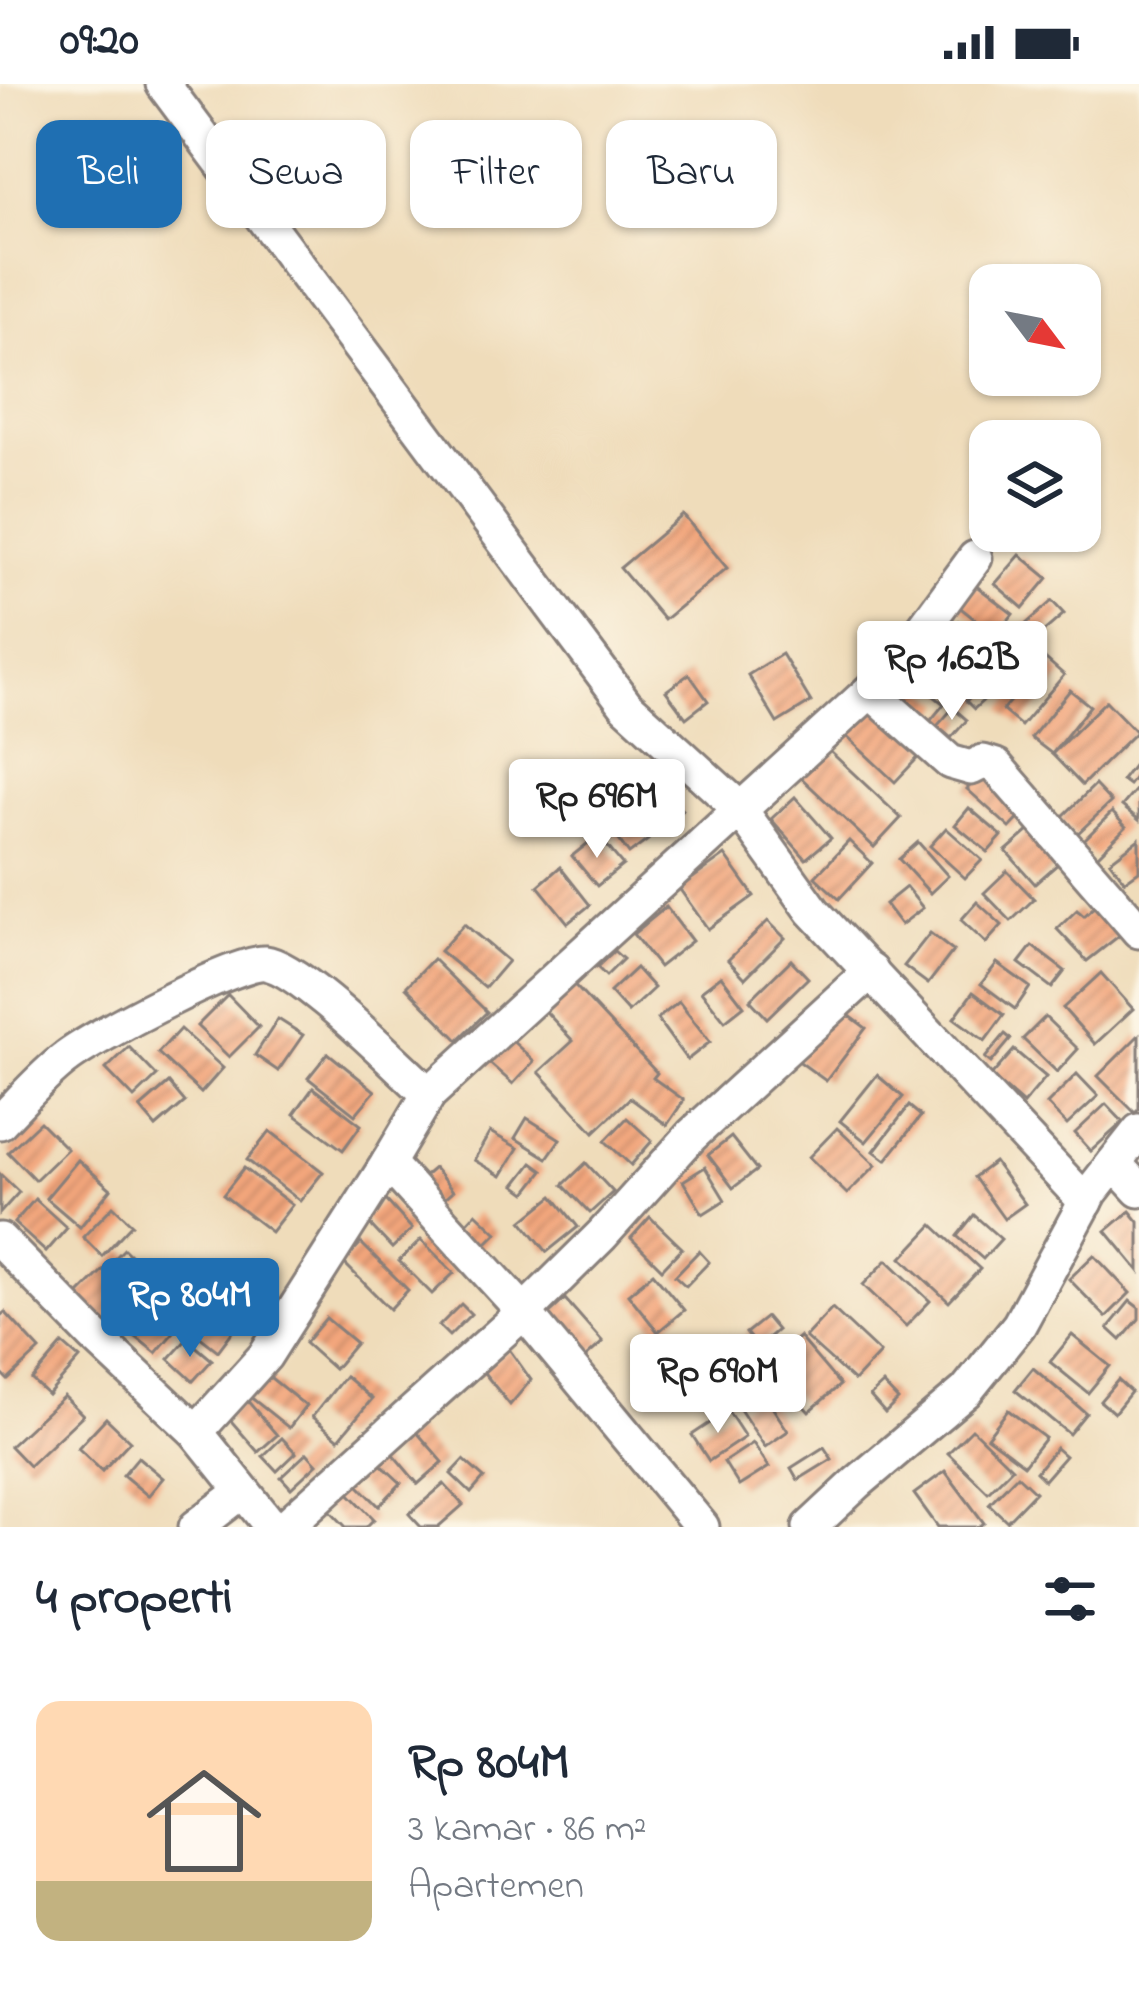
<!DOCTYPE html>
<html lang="id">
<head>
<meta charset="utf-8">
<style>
	body { margin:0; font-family:"Indie Flower",sans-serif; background:#f2f2f3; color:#1f2937; height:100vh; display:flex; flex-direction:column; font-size:45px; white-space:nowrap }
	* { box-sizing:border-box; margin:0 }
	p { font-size:39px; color:#747a83 }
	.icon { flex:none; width:66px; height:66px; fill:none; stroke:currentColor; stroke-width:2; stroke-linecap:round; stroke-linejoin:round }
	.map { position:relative; height:1443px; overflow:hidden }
	.drawer { display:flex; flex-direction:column; background:#fff; flex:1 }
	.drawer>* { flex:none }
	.top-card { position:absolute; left:36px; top:36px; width:1068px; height:108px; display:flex; gap:24px }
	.needle { width:78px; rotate:122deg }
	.buttons { position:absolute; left:969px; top:180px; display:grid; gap:24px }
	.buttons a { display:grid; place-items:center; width:132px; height:132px; border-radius:24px; background:#fff; box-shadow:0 3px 9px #0004; font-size:60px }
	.price { position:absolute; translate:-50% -102px; padding:0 27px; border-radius:12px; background:#fff; color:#222; font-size:39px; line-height:78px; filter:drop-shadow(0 3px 6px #0008) }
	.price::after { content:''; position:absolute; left:50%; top:72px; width:36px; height:27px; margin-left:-18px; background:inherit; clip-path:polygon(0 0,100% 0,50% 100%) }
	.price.current { background:#1f6fb2; color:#fff }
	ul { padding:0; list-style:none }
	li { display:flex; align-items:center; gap:36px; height:300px; padding:0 36px }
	li span { display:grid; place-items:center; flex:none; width:336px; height:240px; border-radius:24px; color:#555 }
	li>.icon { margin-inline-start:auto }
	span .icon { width:144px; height:144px; fill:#fffc; stroke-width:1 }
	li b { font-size:51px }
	h2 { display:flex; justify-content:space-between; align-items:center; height:144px; padding:0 36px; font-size:51px }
	.chip { padding:0 42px; border-radius:24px; background:#fff; box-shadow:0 3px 9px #0004; font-size:42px; line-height:108px }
	.chip.current { background:#1f6fb2; color:#fff }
	.status { display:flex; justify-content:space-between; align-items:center; height:84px; padding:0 60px; background:#fff; direction:ltr }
	.status svg { height:33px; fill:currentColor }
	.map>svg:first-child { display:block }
</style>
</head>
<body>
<div class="status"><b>09:20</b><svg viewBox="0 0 49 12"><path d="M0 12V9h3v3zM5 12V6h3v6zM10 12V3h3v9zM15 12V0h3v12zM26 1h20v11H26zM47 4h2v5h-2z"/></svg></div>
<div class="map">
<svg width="1139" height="1443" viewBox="0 0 1139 1443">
	<defs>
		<pattern id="building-hatch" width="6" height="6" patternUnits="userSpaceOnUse" patternTransform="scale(3)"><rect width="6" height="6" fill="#f3a67c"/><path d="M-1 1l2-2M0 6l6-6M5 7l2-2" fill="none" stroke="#c48767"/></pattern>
	</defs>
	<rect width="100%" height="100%" fill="#fcf5e5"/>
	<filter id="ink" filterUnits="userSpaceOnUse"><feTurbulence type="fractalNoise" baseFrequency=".00833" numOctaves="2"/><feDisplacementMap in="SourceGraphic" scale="24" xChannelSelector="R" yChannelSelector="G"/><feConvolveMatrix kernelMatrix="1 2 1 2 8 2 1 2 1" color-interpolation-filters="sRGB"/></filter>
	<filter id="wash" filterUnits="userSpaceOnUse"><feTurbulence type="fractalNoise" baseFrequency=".004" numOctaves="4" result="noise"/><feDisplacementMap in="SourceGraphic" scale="48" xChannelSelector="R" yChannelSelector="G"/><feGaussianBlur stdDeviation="2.7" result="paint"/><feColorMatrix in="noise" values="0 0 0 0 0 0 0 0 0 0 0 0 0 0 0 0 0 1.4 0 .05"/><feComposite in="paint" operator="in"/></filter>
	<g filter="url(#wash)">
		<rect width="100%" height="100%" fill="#efdcba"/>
		<g id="blocks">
			<g fill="url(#building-hatch)">
				<polygon points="683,431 727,484 664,536 620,484"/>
				<polygon points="1020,471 1048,494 1023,524 995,500"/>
				<polygon points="975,501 1013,530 996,552 958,522"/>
				<polygon points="1052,517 1064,530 1020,568 1008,556"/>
				<polygon points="959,537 995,568 977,588 941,557"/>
				<polygon points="931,562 966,593 951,611 915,580"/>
				<polygon points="782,570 811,618 777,639 748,591"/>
				<polygon points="1046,575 1064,591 1021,642 1002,626"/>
				<polygon points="1007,579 1015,587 974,625 966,617"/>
				<polygon points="689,590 708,617 686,634 666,607"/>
				<polygon points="909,592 944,620 927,641 893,612"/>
				<polygon points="1070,606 1090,622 1052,670 1031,654"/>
				<polygon points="879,617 928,663 895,698 846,652"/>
				<polygon points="1106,617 1136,648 1082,701 1052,670"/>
				<polygon points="953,624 967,636 951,654 937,642"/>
				<polygon points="819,657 901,734 874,763 792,685"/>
				<polygon points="1139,674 1139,688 1129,701 1122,696"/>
				<polygon points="984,687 1027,726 1010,744 967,705"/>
				<polygon points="655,698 682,726 660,748 633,719"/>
				<polygon points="1095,701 1111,718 1076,751 1060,735"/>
				<polygon points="1139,702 1139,736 1122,722"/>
				<polygon points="616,713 648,756 629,770 598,727"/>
				<polygon points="795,713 831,754 806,775 771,735"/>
				<polygon points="969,724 1002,752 988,768 955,741"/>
				<polygon points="1112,728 1126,743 1095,774 1081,759"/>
				<polygon points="1039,738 1068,771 1035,800 1006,767"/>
				<polygon points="946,744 982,776 965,794 930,762"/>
				<polygon points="598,751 623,781 597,802 572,772"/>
				<polygon points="1139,755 1139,787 1125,797 1110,777"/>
				<polygon points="849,757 872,779 839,815 815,793"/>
				<polygon points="918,758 948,792 930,809 899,775"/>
				<polygon points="725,771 754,812 708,845 679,804"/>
				<polygon points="560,783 590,821 568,839 538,802"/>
				<polygon points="1007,787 1034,815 1011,837 984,809"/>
				<polygon points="906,803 923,824 901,841 885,820"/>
				<polygon points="977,818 1002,841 986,859 961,836"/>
				<polygon points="666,823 692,857 659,883 633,850"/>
				<polygon points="1094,823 1120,851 1087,877 1057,845 1077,826 1084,832"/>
				<polygon points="768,837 785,854 745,894 728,876"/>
				<polygon points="464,840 508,877 485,904 440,867"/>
				<polygon points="930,849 953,867 928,900 904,882"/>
				<polygon points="1032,862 1065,887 1052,904 1019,879"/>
				<polygon points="614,867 623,875 606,892 597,883"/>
				<polygon points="433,875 487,928 458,956 406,903"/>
				<polygon points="791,876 808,894 767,934 750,916"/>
				<polygon points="997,879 1030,903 1015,925 981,900"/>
				<polygon points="636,884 654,904 628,928 610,908"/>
				<polygon points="1101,889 1133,925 1095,960 1063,924"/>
				<polygon points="566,892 657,989 653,994 684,1016 667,1041 630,1014 594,1048 539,988 573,957 538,919"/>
				<polygon points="721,892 744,922 725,937 701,907"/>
				<polygon points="973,908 1004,931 985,957 954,934"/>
				<polygon points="228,911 259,943 229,973 197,942"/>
				<polygon points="679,918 710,958 687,976 657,935"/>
				<polygon points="838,923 866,944 826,997 797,976"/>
				<polygon points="1045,933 1078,965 1057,988 1023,955"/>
				<polygon points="278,935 303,951 278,987 255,971"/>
				<polygon points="180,945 223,984 201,1009 158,969"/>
				<polygon points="1005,950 1011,955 991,979 985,974"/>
				<polygon points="1139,951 1139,1025 1135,1029 1098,992"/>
				<polygon points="507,952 534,977 513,1000 486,976"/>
				<polygon points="129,963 157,992 134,1014 106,985"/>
				<polygon points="1014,966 1046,993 1023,1020 991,992"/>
				<polygon points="328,969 375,1007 355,1031 308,994"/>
				<polygon points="1077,990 1098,1012 1067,1041 1047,1020"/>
				<polygon points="877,991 903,1013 866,1058 840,1037"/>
				<polygon points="169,999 185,1018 156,1043 140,1024"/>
				<polygon points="313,1004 361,1041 343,1066 294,1030"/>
				<polygon points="1106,1020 1123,1038 1091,1067 1075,1049"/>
				<polygon points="909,1022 921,1032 886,1076 874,1067"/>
				<polygon points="527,1034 560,1055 547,1074 515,1054"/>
				<polygon points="627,1034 652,1057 631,1081 605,1057"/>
				<polygon points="40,1038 67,1065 35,1096 8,1068"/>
				<polygon points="837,1044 876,1081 847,1110 809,1073"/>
				<polygon points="270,1047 323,1088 300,1117 247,1076"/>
				<polygon points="490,1048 518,1064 501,1092 474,1076"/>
				<polygon points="731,1053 757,1086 733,1104 708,1071"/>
				<polygon points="78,1076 111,1105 80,1143 46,1114"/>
				<polygon points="994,1078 1025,1120 1004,1135 974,1093"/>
				<polygon points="532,1079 543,1087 526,1109 515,1101"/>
				<polygon points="586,1079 613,1108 590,1129 563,1101"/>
				<polygon points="705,1083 725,1116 703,1130 683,1097"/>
				<polygon points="244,1084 292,1121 271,1148 223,1111"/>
				<polygon points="434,1084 453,1107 434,1124 414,1101"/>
				<polygon points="0,1090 19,1108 0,1129"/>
				<polygon points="553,1112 578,1143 547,1168 522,1137"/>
				<polygon points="35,1115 67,1144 46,1168 14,1139"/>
				<polygon points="385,1115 412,1145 392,1164 364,1134"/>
				<polygon points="113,1122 132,1140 102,1172 83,1153"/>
				<polygon points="1130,1127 1139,1138 1139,1187 1106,1147"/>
				<polygon points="476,1129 497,1149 477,1169 457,1150"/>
				<polygon points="974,1131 1001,1155 983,1175 957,1152"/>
				<polygon points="650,1133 682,1164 662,1185 631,1154"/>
				<polygon points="933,1141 980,1185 949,1218 902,1174"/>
				<polygon points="421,1156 454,1189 432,1210 399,1177"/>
				<polygon points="361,1159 408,1206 390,1225 343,1178"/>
				<polygon points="124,1165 154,1195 99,1251 68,1221"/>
				<polygon points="699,1167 709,1178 686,1202 675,1192"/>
				<polygon points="1094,1171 1130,1209 1106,1233 1069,1195"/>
				<polygon points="887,1176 930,1217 906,1242 863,1201"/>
				<polygon points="240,1183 268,1206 252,1226 224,1203"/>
				<polygon points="653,1189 684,1226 658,1248 628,1210"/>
				<polygon points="176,1193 203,1217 182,1241 155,1218"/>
				<polygon points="565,1215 603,1258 578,1280 540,1238"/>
				<polygon points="1130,1217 1139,1224 1139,1235 1121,1256 1108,1244"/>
				<polygon points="461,1220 471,1230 449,1252 439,1242"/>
				<polygon points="217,1221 239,1239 218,1267 195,1249"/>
				<polygon points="832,1224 880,1269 854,1297 805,1253"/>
				<polygon points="5,1228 40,1266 8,1296 0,1288 0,1232"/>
				<polygon points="149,1228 174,1248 156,1269 131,1249"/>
				<polygon points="766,1233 777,1246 757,1263 746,1249"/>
				<polygon points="326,1234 356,1259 334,1285 305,1259"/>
				<polygon points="1072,1251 1110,1282 1088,1309 1050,1278"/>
				<polygon points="799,1253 840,1301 809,1328 767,1281"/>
				<polygon points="187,1255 212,1276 193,1297 169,1275"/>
				<polygon points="63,1260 80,1275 48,1311 32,1296"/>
				<polygon points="509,1265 531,1296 510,1321 481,1285"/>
				<polygon points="1033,1284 1086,1329 1069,1350 1015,1306"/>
				<polygon points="261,1286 306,1322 289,1344 244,1308"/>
				<polygon points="345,1292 372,1315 339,1355 312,1333"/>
				<polygon points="1118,1296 1131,1308 1114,1329 1100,1317"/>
				<polygon points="883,1300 898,1316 885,1329 870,1312"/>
				<polygon points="762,1308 788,1347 765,1363 739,1324"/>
				<polygon points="64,1312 83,1331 29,1382 10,1362"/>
				<polygon points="245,1314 277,1351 258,1368 226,1331"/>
				<polygon points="1008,1326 1045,1354 1024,1381 987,1353"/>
				<polygon points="728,1327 745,1353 709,1377 692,1351"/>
				<polygon points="106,1334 130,1357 102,1387 78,1364"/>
				<polygon points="972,1345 1012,1384 988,1408 948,1369"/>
				<polygon points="415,1346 443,1378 418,1400 391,1368"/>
				<polygon points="282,1354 296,1369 277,1387 263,1372"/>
				<polygon points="753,1359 769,1383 739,1402 724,1378"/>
				<polygon points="824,1363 832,1375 798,1396 791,1384"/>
				<polygon points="1056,1364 1065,1372 1044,1396 1036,1388"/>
				<polygon points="307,1369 317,1380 291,1404 281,1393"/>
				<polygon points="138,1373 163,1394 148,1412 123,1391"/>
				<polygon points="373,1373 401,1399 379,1422 352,1395"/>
				<polygon points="464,1376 484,1394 471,1409 451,1390"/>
				<polygon points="945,1387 984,1439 979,1443 938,1443 914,1410"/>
				<polygon points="1017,1391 1035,1408 1007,1437 989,1420"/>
				<polygon points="444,1400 463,1421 438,1443 421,1443 409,1430"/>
				<polygon points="343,1403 374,1435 366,1443 346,1443 325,1421"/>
			</g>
		</g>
	</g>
	<g filter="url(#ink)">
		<use href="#blocks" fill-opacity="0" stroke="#887f7a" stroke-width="3"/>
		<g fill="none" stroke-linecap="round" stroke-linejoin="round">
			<g stroke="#887f7a" stroke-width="39">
				<g id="minor">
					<polyline points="163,0 626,621 739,724 813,827 1086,1118"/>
					<polyline points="870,607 950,678 971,684 983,678 996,682 1139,847"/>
					<path d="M0 1038C21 1017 42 992 66 974 91 954 238 876 265 879 301 883 397 982 429 1010"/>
					<polyline points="388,1079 524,1228 702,1443"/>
					<polyline points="1114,1079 1139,1106"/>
					<polyline points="0,1156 94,1252 196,1348 272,1443"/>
					<polyline points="196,1348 265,1272 388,1079 429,1010 870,607 906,568 975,474"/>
					<polyline points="196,1443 243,1407"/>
					<polyline points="285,1443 524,1228 602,1151 692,1051 871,887"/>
					<polyline points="810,1443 857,1399 966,1307 1019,1241 1091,1108 1139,1047"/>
				</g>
			</g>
			<use href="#minor" stroke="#fff" stroke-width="33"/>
		</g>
	</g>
</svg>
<div class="buttons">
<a><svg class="needle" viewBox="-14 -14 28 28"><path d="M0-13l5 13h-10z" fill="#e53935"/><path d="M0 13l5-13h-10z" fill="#747a83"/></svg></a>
<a><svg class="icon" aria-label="layers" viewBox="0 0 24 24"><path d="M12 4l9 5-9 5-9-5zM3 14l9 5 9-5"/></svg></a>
</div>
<b class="price" style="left:952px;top:639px">Rp 1.62B</b>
<b class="price" style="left:597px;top:777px">Rp 696M</b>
<b class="price current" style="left:190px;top:1276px">Rp 804M</b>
<b class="price" style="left:718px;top:1352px">Rp 690M</b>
<div class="top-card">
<a class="chip current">Beli</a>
<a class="chip">Sewa</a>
<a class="chip">Filter</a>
<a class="chip">Baru</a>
</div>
</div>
<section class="drawer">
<h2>4 properti<svg class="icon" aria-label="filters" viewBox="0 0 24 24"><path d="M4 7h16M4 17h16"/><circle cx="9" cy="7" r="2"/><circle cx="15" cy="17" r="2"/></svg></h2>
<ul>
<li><span style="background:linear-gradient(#ffd9b3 75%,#c2b280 0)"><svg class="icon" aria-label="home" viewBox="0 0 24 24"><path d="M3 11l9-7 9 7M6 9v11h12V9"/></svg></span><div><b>Rp 804M</b><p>3 kamar · 86 m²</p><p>Apartemen</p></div></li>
</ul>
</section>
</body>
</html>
